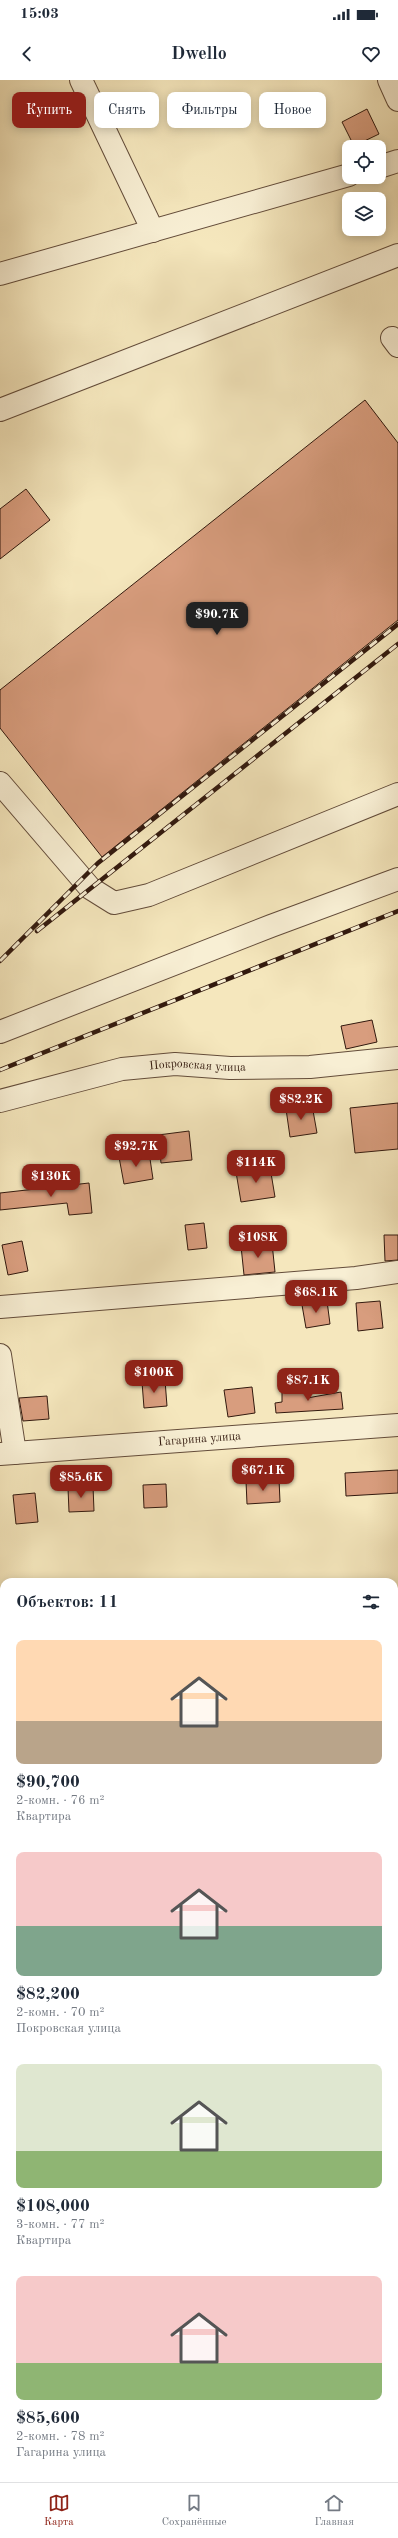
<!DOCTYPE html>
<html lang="ru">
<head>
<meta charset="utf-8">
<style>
	body { margin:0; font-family:"Old Standard TT",serif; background:#f2f2f3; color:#1f2937; height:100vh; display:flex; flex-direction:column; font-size:15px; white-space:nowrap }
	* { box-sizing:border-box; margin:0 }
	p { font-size:13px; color:#747a83 }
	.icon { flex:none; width:22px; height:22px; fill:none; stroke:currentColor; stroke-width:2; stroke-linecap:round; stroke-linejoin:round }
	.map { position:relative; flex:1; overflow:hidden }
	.details { position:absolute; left:0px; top:1498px; width:398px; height:904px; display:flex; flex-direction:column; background:#fff; border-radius:12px 12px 0 0; box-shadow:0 2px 10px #0003 }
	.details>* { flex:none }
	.banner { position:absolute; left:12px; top:12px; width:374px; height:36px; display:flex; gap:8px }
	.controls { position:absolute; left:342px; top:60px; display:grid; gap:8px }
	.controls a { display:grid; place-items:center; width:44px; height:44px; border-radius:8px; background:#fff; box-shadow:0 2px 10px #0003; font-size:20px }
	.price { position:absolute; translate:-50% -34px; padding:0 9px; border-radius:8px; background:#8f2418; color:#fff; font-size:13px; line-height:26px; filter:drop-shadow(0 1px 2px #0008) }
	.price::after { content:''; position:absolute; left:50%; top:24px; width:12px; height:9px; margin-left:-6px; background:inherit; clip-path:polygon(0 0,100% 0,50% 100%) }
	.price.on { background:#222; color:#fff }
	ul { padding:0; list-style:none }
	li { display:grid; align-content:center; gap:8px; height:212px; padding:0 16px }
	li span { display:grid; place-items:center; height:124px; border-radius:8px; color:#555 }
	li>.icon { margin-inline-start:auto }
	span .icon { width:72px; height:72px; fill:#fffc; stroke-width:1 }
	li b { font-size:17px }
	h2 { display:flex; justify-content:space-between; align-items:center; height:48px; padding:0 16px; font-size:17px }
	.pill { padding:0 14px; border-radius:8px; background:#fff; box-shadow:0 2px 10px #0003; font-size:14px; line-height:36px }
	.pill.on { background:#8f2418; color:#fff }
	.status { display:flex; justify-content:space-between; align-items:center; height:28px; padding:0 20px; background:#fff; direction:ltr }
	.status svg { height:11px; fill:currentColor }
	header { display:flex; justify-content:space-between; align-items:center; height:52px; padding:0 16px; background:#fff; font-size:18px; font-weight:800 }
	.dock { display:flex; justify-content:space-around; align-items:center; height:56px; border-top:1px solid #e0e1e3; background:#fff; font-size:11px; color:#747a83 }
	.dock a { display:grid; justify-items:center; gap:2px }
	.dock .on { color:#8f2418 }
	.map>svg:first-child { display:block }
</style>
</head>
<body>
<div class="status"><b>15:03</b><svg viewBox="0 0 49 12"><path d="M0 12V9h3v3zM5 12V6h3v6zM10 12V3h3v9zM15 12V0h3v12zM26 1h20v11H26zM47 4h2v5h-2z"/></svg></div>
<header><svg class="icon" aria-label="back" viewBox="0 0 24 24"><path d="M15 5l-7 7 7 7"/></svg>Dwello<svg class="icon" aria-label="heart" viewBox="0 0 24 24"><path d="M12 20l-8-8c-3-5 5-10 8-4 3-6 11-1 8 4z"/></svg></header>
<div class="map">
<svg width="398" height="2402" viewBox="0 0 398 2402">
	<rect width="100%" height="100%" fill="#f5e7bd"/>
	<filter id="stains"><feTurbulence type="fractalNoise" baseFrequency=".005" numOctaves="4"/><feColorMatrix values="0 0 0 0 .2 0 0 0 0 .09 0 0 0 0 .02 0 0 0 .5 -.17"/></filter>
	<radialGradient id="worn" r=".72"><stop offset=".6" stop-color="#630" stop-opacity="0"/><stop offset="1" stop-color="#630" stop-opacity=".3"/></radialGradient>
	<g fill="#d89d7e" stroke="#32190e">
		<polygon points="367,29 379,54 354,66 342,42"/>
		<polygon points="365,320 398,363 398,540 102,777 0,648 0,610"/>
		<polygon points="26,409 50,440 0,479 0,429"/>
		<polygon points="372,940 377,962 346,969 341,946"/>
		<polygon points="398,1023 398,1069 355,1073 350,1028"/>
		<polygon points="312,1025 317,1053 290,1057 286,1029"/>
		<polygon points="189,1051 192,1080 161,1083 158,1055"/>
		<polygon points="149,1072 153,1099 124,1104 119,1077"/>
		<polygon points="270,1087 275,1117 241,1122 236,1092"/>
		<polygon points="89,1103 92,1133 69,1135 67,1123 0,1130 0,1113"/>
		<polygon points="204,1143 207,1168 188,1170 185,1145"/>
		<polygon points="384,1155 398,1155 398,1180 385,1181"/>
		<polygon points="22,1161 28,1191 8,1195 2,1165"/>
		<polygon points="272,1163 275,1192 244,1195 241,1166"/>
		<polygon points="327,1221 330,1244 306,1248 302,1225"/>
		<polygon points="380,1221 383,1248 358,1251 356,1223"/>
		<polygon points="165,1300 167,1326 144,1328 142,1302"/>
		<polygon points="252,1307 255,1333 228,1337 224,1310"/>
		<polygon points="306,1310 307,1318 341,1312 343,1329 276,1333 275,1323 282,1322 282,1311"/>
		<polygon points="47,1316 49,1339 23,1341 19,1318"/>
		<polygon points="398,1390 398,1413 346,1416 345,1393"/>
		<polygon points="279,1399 280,1422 247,1424 246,1401"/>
		<polygon points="166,1404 167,1427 144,1428 143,1405"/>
		<polygon points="93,1406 94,1431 69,1432 68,1408"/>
		<polygon points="35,1413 38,1442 16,1444 13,1415"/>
	</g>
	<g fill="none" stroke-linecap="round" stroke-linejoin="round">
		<g stroke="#634c3a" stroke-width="24">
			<g id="minor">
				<polyline points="81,0 153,151"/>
				<polyline points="389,0 398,20"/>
				<polyline points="379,87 398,81"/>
				<polyline points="0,194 349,95"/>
				<polyline points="392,258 398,266"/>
				<polyline points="0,330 398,175"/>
				<polyline points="0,703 90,808 114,823 149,815 398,714"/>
				<polyline points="0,952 271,846 398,799"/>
				<path id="s1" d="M0 1021 122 989 175 984 230 988 310 987 398 978"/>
				<polyline points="0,1227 356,1198 398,1192"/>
				<polyline points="0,1275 15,1373"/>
				<path id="s2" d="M0 1374 398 1345"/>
				<polyline points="394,1714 398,1714"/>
				<polyline points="0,1730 4,1730"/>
				<polyline points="0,1991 4,1991"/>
				<polyline points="0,2103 4,2104"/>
				<polyline points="394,2160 398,2161"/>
				<polyline points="325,2398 325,2402"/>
			</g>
		</g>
		<use href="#minor" stroke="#f8efd4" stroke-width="22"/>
		<g stroke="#32190e" stroke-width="4.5">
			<g id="rail">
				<polyline points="37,851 398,564"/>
				<polyline points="0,881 98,783 398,544"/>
				<polyline points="0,990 398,831"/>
			</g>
		</g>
		<use href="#rail" stroke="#f8efd4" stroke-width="3" stroke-dasharray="9" stroke-linecap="butt"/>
	</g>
	<g text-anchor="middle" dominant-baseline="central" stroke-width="4" stroke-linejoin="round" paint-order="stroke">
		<g font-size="12" fill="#32190e" stroke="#f8efd4">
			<text stroke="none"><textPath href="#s1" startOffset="202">Покровская улица</textPath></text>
			<text stroke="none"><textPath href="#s2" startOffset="200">Гагарина улица</textPath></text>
		</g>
	</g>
	<rect width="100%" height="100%" filter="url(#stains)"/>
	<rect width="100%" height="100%" fill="url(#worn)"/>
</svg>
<div class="controls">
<a><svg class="icon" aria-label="locate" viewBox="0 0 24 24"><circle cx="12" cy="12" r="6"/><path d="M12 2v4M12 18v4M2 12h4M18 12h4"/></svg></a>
<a><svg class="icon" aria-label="layers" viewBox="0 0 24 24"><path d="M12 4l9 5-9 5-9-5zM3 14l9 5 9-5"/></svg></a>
</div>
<b class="price on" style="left:217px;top:556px">$90.7K</b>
<b class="price" style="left:301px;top:1041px">$82.2K</b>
<b class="price" style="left:136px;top:1088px">$92.7K</b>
<b class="price" style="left:256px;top:1104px">$114K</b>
<b class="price" style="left:51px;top:1118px">$130K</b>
<b class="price" style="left:258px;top:1179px">$108K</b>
<b class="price" style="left:316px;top:1234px">$68.1K</b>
<b class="price" style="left:154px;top:1314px">$100K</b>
<b class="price" style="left:308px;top:1322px">$87.1K</b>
<b class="price" style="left:263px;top:1412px">$67.1K</b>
<b class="price" style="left:81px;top:1419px">$85.6K</b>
<div class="banner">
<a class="pill on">Купить</a>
<a class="pill">Снять</a>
<a class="pill">Фильтры</a>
<a class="pill">Новое</a>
</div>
<section class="details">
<h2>Объектов: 11<svg class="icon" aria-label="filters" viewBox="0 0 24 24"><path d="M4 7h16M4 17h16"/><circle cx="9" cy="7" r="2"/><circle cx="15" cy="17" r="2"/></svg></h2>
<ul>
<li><span style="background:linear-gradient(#ffd9b3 65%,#b9a48a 0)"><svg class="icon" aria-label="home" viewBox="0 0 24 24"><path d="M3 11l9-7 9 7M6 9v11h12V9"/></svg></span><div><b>$90,700</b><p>2-комн. · 76 m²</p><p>Квартира</p></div></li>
<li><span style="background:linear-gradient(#f6c9c9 60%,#7fa58c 0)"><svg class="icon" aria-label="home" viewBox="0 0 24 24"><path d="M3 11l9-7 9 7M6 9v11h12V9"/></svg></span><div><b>$82,200</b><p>2-комн. · 70 m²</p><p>Покровская улица</p></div></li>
<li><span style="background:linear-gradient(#dfe7d0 70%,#8fb573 0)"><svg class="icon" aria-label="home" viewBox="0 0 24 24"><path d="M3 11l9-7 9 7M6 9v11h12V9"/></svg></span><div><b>$108,000</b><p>3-комн. · 77 m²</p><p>Квартира</p></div></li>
<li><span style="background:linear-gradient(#f6c9c9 70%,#8fb573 0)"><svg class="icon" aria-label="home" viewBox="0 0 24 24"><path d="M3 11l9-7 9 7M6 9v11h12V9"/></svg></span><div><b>$85,600</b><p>2-комн. · 78 m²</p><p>Гагарина улица</p></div></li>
</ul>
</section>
</div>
<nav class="dock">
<a class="on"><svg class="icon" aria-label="map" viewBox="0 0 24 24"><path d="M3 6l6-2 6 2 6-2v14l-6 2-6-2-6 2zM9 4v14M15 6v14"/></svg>Карта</a>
<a><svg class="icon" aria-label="saved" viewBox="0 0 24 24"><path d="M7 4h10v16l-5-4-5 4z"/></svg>Сохранённые</a>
<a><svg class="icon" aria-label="home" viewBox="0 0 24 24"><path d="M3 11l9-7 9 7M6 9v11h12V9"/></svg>Главная</a>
</nav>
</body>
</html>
